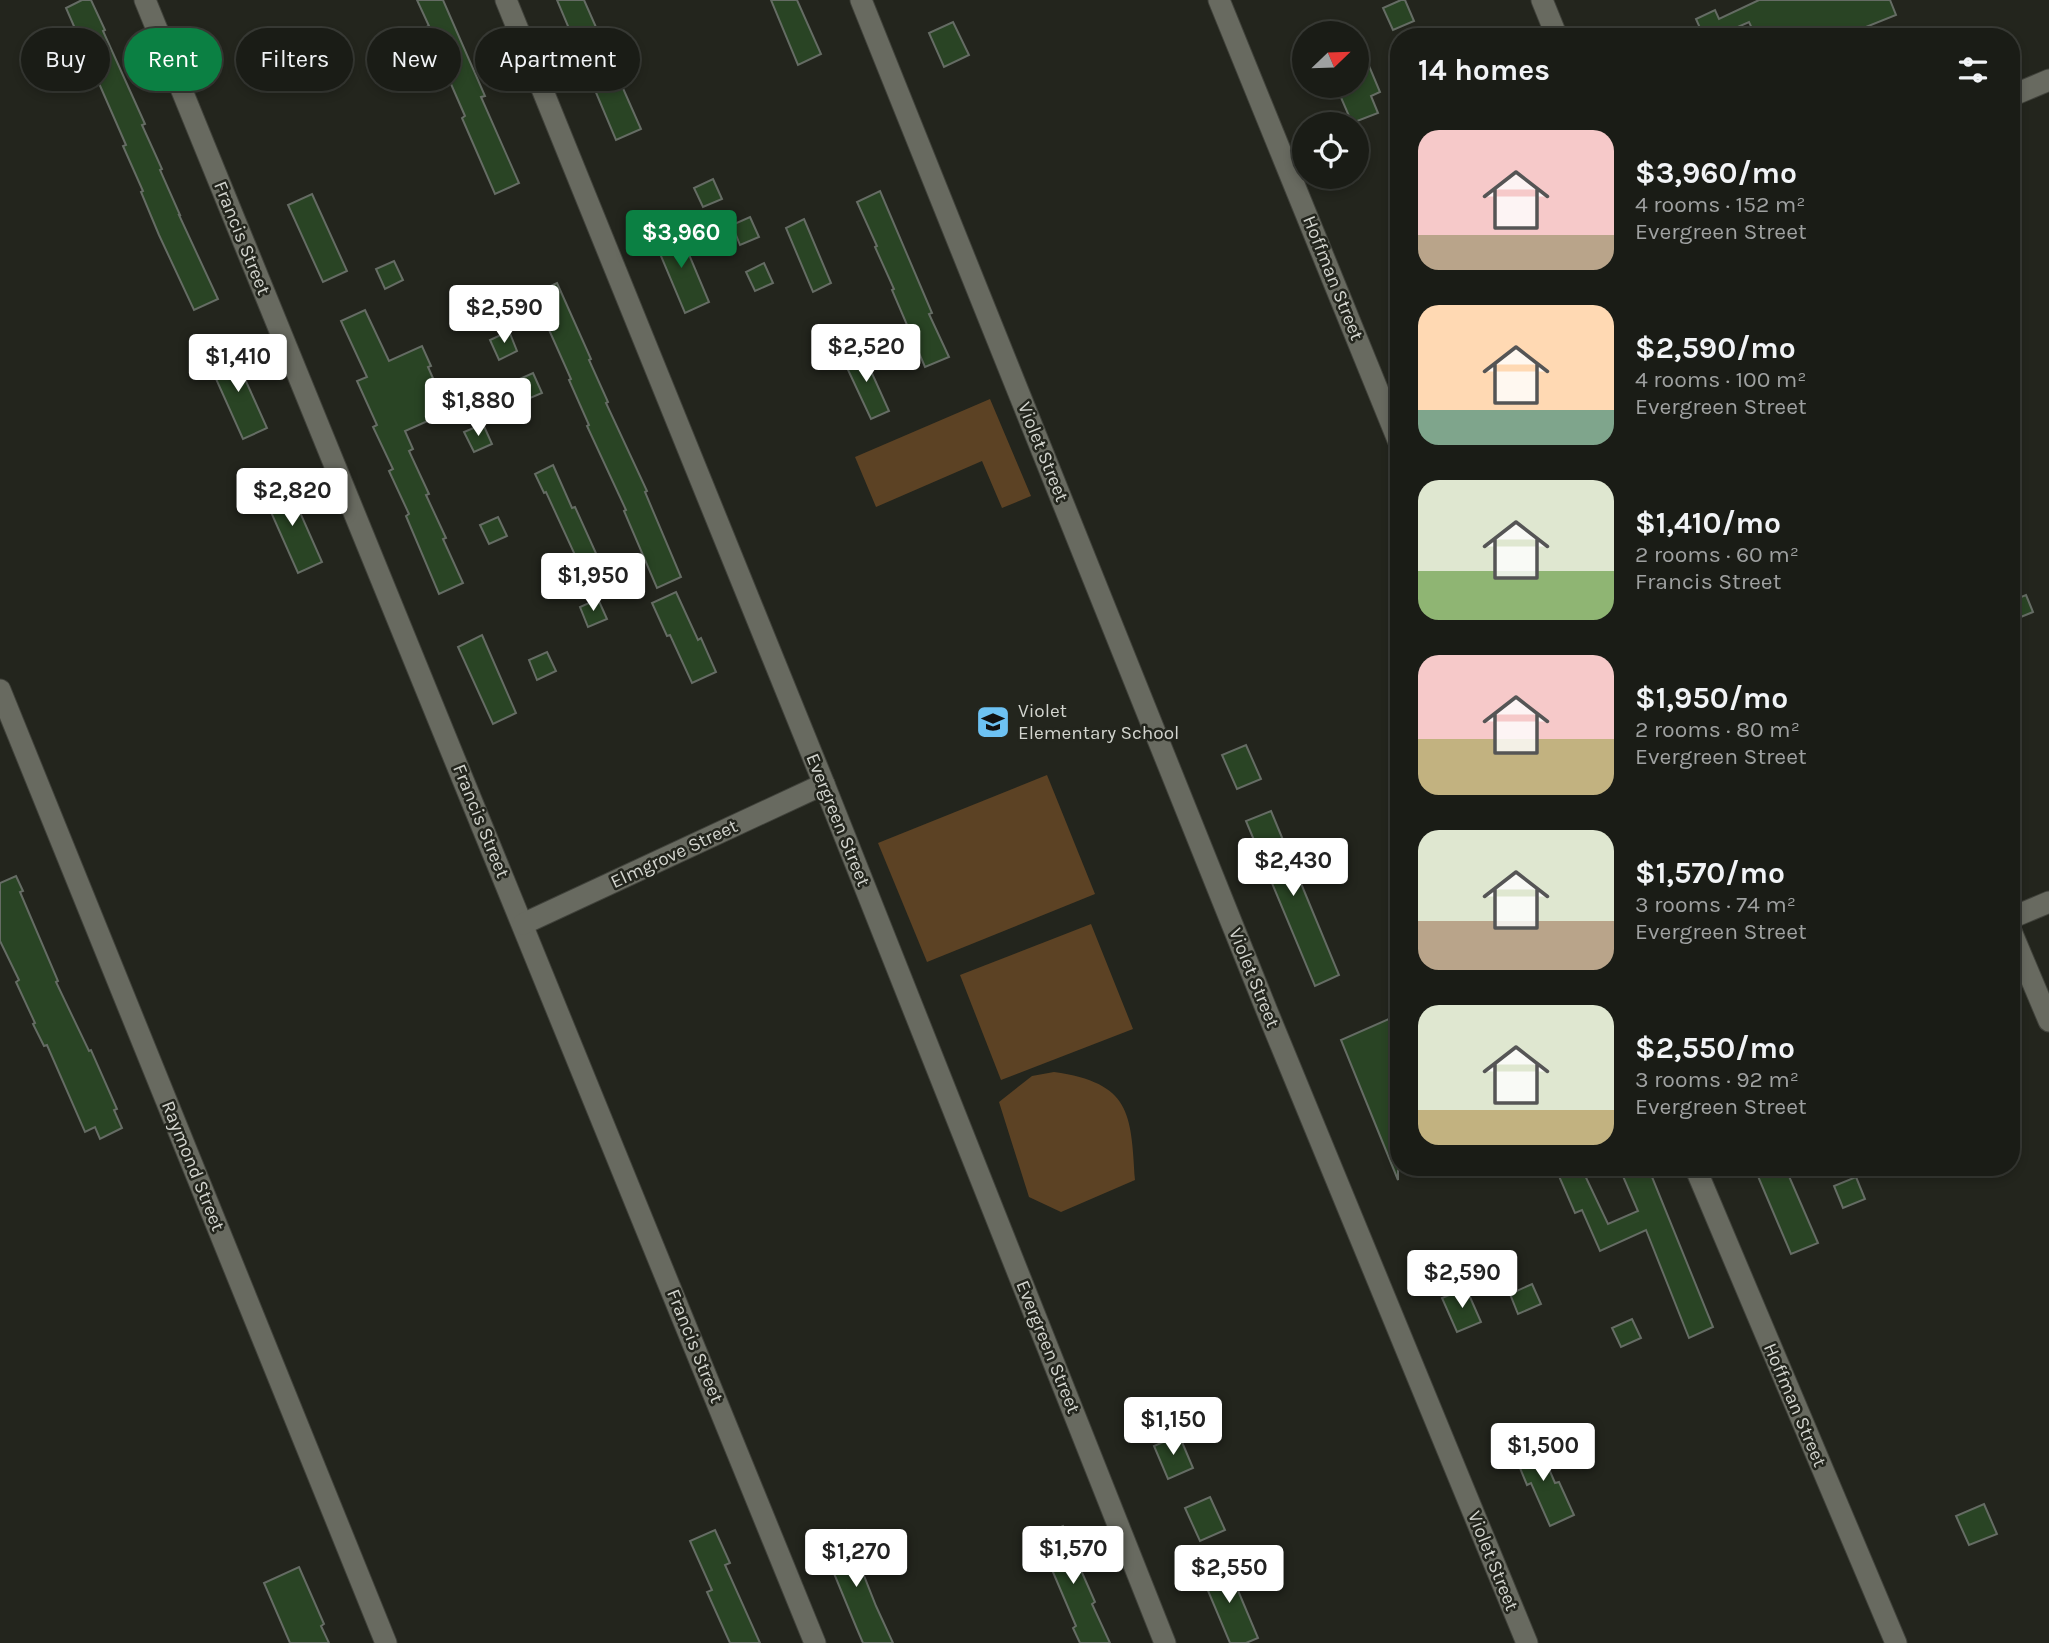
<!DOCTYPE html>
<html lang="en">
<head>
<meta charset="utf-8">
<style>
	body { margin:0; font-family:Karla,sans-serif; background:#23251f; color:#f1f3f6; height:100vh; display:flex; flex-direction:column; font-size:26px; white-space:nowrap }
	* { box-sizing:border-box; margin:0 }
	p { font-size:23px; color:#9fa1a1 }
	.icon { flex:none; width:38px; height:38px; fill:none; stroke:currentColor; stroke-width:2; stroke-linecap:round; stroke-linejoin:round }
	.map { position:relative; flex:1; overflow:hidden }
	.details { position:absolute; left:1390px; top:28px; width:630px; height:1148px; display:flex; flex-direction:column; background:#1a1c16; border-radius:28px; box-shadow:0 4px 10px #0003,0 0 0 2px #383a35 }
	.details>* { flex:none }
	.hud { position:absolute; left:21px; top:28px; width:665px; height:63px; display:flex; gap:14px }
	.needle { width:46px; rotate:67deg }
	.buttons { position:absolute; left:1292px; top:21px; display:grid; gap:14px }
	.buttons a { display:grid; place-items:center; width:77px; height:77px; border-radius:50%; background:#1a1c16; box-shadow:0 4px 10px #0003,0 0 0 2px #383a35; font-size:35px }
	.price { position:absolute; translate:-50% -60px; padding:0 16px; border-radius:7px; background:#fff; color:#222; font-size:23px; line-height:46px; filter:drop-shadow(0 2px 4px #0008) }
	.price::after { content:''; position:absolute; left:50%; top:42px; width:21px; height:16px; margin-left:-10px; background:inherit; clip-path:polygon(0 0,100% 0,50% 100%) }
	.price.active { background:#0b8043; color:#fff }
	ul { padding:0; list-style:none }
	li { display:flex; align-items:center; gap:21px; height:175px; padding:0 28px }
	li span { display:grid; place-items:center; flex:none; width:196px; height:140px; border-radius:21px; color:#555 }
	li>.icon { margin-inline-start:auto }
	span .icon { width:84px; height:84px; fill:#fffc; stroke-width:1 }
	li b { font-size:30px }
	h2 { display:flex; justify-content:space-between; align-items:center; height:84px; padding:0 28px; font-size:30px }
	.tag { padding:0 24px; border-radius:32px; background:#1a1c16; box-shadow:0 4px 10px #0003,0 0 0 2px #383a35; font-size:24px; line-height:63px }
	.tag.active { background:#0b8043; color:#fff }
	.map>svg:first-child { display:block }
</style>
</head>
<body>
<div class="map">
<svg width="2049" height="1643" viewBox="0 0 2049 1643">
	<rect width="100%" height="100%" fill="#23251d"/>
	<g fill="#5c4224">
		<polygon points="990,399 1031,496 1002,508 982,461 876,507 855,457"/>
		<polygon points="1047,775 1095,894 927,962 878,843"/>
		<polygon points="1091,924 1133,1029 1001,1080 960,975"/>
		<path d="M1054 1072C1131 1083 1131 1113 1135 1180L1061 1212 1029 1197 999 1102 1032 1076Z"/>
	</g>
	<g fill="#294424" stroke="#656c64" stroke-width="2">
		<polygon points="82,0 91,0 105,30 103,31 145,124 142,125 162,169 160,170 180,215 179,215 218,299 194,310 159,235 141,192 143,191 123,146 126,145 66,8"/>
		<polygon points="417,0 443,0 485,96 481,97 519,183 495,194 462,118 465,116 426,27 429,26"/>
		<polygon points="557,0 584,0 641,129 616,140"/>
		<polygon points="771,0 797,0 821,54 798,65"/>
		<polygon points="1401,0 1405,0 1414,21 1393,30 1383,8"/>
		<polygon points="1759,0 1890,0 1896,15 1841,37 1756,37 1749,22 1715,37 1704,37 1696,19 1715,10 1719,19"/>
		<polygon points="953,22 969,55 944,67 929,33"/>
		<polygon points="1356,35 1380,92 1371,96 1378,113 1352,123 1336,86 1356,86"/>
		<polygon points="713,179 722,199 703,207 694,188"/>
		<polygon points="880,191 932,313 929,314 949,357 925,367 892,290 894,289 875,247 877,246 857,202"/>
		<polygon points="312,194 347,271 323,282 288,205"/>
		<polygon points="750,217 759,237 740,245 732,225"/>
		<polygon points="804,219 831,283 813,292 786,228"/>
		<polygon points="677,226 709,302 685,313 653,237"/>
		<polygon points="394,261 403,280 385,289 376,269"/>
		<polygon points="764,263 773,283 755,291 746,272"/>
		<polygon points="557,283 591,359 589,360 608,402 606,403 647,491 645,492 681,577 657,588 624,511 626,510 587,426 589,425 569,380 571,379 533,294"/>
		<polygon points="365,310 389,361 422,346 431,366 428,367 448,412 405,431 413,449 409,451 429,494 426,495 446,538 443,539 463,583 439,594 406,516 409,514 389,471 393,469 373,427 377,425 357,381 367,377 341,321"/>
		<polygon points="509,331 517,351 499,360 490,340"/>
		<polygon points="861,349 889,411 871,419 842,357"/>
		<polygon points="232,350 267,428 243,439 208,361"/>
		<polygon points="533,373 542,393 523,401 515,381"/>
		<polygon points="483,424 492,444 474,452 464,432"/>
		<polygon points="553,465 572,508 575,507 604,571 586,579 546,492 544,493 535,474"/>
		<polygon points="287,483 322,562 298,573 263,494"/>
		<polygon points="498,517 507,536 489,544 480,525"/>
		<polygon points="676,592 698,640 701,638 716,672 692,683 670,635 667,636 652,603"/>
		<polygon points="2026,595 2033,612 2011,621 2011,601"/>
		<polygon points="598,599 607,619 588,627 580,607"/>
		<polygon points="482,635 516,713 493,724 458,647"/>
		<polygon points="547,652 556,671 537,680 529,660"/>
		<polygon points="1246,745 1261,779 1237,789 1222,755"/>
		<polygon points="1271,811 1339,975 1315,986 1246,821"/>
		<polygon points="16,876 23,891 20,892 58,981 56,982 89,1051 91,1050 117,1109 114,1110 122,1128 100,1139 95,1127 85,1132 47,1045 44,1046 33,1024 35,1023 16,982 19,980 0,941 0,883"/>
		<polygon points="1398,1015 1398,1180 1341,1040"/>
		<polygon points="1555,1167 1581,1167 1608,1224 1638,1211 1619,1167 1648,1167 1713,1327 1689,1338 1646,1230 1600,1251 1582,1210 1575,1213"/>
		<polygon points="1773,1167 1785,1167 1818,1243 1791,1254 1757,1174"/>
		<polygon points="1856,1177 1865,1199 1843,1208 1834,1186"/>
		<polygon points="1532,1284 1541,1304 1518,1314 1510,1294"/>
		<polygon points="1466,1288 1481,1322 1457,1332 1442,1298"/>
		<polygon points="1632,1319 1641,1338 1621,1347 1612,1328"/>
		<polygon points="1179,1435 1193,1468 1168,1479 1154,1446"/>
		<polygon points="1537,1441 1555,1483 1559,1482 1574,1515 1550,1526 1531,1483 1527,1485 1513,1451"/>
		<polygon points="1210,1497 1225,1530 1200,1541 1185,1508"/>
		<polygon points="1984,1504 1997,1534 1969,1545 1956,1516"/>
		<polygon points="1063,1526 1078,1558 1076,1559 1095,1602 1092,1604 1110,1643 1080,1643 1073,1628 1076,1626 1038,1537"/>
		<polygon points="715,1530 730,1563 725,1565 760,1643 730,1643 707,1592 712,1590 690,1541"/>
		<polygon points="846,1530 876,1606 893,1643 863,1643 857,1629 821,1542"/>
		<polygon points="1226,1562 1258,1638 1246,1643 1230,1643 1201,1574"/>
		<polygon points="299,1567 324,1624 321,1626 329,1643 290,1643 264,1583"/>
	</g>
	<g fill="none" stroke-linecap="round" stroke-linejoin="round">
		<g stroke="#40423b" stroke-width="23">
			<g id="street">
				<polyline points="145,0 815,1643"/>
				<polyline points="506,0 824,784 1165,1643"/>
				<polyline points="861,0 1269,1016 1527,1643"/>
				<polyline points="1219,0 1398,440"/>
				<polyline points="1542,0 1557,37"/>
				<polyline points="2011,96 2049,80"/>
				<polyline points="0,690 386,1643"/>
				<polyline points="2011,918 2049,902"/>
				<polyline points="523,924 824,784"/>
				<polyline points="2011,931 2049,1021"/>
				<polyline points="1695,1167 1896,1643"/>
			</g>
		</g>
		<use href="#street" stroke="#686a60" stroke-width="21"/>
	</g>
	<defs>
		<g id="school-square" transform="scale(1.75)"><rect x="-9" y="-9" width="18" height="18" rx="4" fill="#6dc2f3" stroke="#23251d"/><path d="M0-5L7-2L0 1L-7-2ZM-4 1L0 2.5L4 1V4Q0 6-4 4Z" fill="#111"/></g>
	</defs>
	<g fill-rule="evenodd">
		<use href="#school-square" x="993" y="722"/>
	</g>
	<g text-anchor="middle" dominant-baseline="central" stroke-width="5" stroke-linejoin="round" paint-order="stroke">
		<g font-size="19" fill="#d3d5cf" stroke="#23251d">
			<text transform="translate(242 238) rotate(68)">Francis Street</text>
			<text transform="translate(1333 278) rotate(68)">Hoffman Street</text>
			<text transform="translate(1043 452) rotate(68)">Violet Street</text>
			<text transform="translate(838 820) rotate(68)">Evergreen Street</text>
			<text transform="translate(481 821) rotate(68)">Francis Street</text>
			<text transform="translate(674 854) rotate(-25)">Elmgrove Street</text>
			<text transform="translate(1254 978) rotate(68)">Violet Street</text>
			<text transform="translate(193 1166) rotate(68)">Raymond Street</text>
			<text transform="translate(695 1346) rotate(68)">Francis Street</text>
			<text transform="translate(1048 1347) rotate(68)">Evergreen Street</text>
			<text transform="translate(1795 1405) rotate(67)">Hoffman Street</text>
			<text transform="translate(1493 1561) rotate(68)">Violet Street</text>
		</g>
		<g font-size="19" fill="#d3d5cf" stroke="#23251d" text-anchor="start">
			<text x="1018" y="711">Violet<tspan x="1018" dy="22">Elementary School</tspan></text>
		</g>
	</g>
</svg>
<div class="buttons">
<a><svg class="needle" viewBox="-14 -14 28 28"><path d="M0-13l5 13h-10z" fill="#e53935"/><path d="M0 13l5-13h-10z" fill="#9fa1a1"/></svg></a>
<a><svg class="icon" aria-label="locate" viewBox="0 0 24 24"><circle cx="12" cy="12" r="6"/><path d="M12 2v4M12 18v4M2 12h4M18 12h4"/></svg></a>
</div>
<b class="price active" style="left:681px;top:270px">$3,960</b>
<b class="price" style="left:504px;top:345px">$2,590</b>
<b class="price" style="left:866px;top:384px">$2,520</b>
<b class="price" style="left:238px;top:394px">$1,410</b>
<b class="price" style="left:478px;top:438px">$1,880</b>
<b class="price" style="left:292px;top:528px">$2,820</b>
<b class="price" style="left:593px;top:613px">$1,950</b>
<b class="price" style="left:1293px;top:898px">$2,430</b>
<b class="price" style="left:1462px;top:1310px">$2,590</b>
<b class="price" style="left:1173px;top:1457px">$1,150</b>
<b class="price" style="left:1543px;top:1483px">$1,500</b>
<b class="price" style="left:1073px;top:1586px">$1,570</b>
<b class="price" style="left:856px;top:1589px">$1,270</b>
<b class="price" style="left:1229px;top:1605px">$2,550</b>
<div class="hud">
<a class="tag">Buy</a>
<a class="tag active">Rent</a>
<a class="tag">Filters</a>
<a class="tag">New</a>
<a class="tag">Apartment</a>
</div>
<section class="details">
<h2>14 homes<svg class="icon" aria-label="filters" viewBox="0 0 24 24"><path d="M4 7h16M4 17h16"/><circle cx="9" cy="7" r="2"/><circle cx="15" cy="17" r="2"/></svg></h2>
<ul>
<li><span style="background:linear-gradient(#f6c9c9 75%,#b9a48a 0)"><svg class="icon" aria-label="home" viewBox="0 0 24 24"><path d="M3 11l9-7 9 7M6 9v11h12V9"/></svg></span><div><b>$3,960/mo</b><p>4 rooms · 152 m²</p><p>Evergreen Street</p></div></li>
<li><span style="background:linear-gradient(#ffd9b3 75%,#7fa58c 0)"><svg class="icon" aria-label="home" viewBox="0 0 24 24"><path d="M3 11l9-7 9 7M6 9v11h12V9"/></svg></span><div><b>$2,590/mo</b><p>4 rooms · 100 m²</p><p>Evergreen Street</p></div></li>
<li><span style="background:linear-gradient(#dfe7d0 65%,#8fb573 0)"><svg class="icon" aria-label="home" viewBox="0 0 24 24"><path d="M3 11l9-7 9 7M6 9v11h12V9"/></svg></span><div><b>$1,410/mo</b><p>2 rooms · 60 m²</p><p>Francis Street</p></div></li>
<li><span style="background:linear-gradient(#f6c9c9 60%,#c2b280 0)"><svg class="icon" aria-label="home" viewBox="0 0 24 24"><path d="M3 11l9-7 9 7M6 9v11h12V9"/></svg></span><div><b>$1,950/mo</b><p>2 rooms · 80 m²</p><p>Evergreen Street</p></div></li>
<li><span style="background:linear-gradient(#dfe7d0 65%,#b9a48a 0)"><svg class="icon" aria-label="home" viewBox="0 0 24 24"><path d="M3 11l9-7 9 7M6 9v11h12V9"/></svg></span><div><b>$1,570/mo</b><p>3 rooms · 74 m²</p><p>Evergreen Street</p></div></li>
<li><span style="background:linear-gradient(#dfe7d0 75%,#c2b280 0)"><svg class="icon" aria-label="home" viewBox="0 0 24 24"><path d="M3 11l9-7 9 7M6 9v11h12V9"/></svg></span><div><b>$2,550/mo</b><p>3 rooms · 92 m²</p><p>Evergreen Street</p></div></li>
</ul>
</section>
</div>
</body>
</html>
